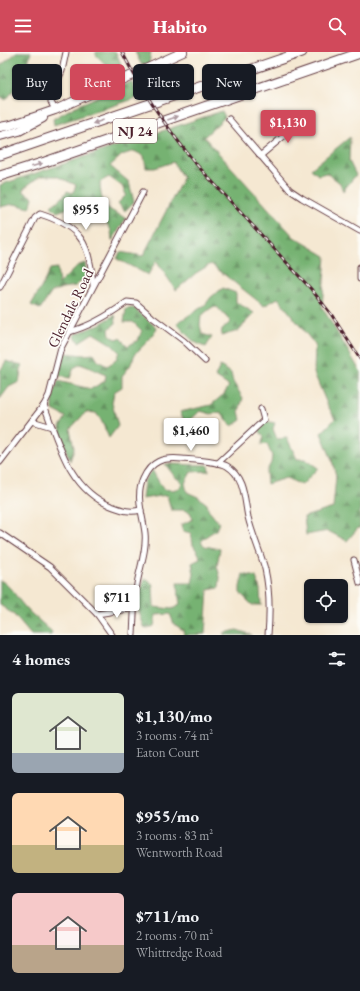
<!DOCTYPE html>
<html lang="en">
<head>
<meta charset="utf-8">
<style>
	body { margin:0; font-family:"EB Garamond",serif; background:#242831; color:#f1f3f6; height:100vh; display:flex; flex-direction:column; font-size:15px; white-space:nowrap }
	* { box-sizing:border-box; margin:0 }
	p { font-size:13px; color:#9ea1a6 }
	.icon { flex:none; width:22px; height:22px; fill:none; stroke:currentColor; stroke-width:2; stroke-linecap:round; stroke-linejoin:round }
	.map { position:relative; height:583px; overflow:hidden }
	.side { display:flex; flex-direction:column; background:#171b24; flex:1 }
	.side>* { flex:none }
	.banner { position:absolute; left:12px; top:12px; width:336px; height:36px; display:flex; gap:8px }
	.controls { position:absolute; left:304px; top:527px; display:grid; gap:8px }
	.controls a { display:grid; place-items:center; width:44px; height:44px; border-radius:6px; background:#171b24; box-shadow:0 1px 3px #0004; font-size:20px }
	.price { position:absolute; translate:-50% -34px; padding:0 9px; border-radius:4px; background:#fff; color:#222; font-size:13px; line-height:26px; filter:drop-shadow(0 1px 2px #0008) }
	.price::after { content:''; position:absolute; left:50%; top:24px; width:12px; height:9px; margin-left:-6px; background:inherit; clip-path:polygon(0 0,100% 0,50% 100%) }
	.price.current { background:#d1495b; color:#fff }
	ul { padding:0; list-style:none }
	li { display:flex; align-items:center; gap:12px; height:100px; padding:0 12px }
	li span { display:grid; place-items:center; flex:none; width:112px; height:80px; border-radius:6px; color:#555 }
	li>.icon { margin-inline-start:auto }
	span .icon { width:48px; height:48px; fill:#fffc; stroke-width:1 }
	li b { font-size:17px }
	h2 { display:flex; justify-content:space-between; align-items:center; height:48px; padding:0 12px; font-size:17px }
	.tag { padding:0 14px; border-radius:6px; background:#171b24; box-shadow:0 1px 3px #0004; font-size:14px; line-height:36px }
	.tag.current { background:#d1495b; color:#fff }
	header { display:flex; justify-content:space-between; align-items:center; height:52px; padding:0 12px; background:#d1495b; color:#fff; font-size:18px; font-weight:800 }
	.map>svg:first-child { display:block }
</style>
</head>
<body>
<header><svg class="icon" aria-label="menu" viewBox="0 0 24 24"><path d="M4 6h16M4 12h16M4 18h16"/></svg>Habito<svg class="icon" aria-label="search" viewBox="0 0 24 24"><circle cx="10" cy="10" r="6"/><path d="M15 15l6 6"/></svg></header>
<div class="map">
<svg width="360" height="583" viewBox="0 0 360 583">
	<defs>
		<pattern id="forest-firs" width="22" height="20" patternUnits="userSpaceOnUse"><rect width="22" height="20" fill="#76b272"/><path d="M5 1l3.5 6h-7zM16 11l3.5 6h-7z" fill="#63905e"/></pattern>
	</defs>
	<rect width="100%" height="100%" fill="#fdfcf7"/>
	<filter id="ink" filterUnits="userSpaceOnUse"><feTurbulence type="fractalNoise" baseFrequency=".025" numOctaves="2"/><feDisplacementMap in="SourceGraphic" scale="8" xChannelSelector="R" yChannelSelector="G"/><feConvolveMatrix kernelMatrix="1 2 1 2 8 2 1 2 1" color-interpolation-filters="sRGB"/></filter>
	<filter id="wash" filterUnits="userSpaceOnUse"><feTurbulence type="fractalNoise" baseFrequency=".012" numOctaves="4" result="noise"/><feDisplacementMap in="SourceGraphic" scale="16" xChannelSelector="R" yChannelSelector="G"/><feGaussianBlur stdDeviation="0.9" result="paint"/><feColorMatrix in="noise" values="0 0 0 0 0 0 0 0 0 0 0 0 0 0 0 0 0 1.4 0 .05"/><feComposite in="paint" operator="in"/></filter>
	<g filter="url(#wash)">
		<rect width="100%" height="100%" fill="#f5e8d2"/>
		<g fill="url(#forest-firs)" stroke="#60684e">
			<polygon points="16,0 31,0 28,10 19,14 24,25 6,48 0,44 0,14 15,2"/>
			<polygon points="96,0 116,0 121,12 113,23 105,12 96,3"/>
			<polygon points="135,0 151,0 149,12 141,12"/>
			<polygon points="131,30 140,45 54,73 53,67 74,55"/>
			<path d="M222 59 225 65 204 85 294 185 326 204 322 255 360 319V476H358L347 489 328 479 306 483 304 465 333 456 336 424 332 408 321 381 335 367 327 352 314 321 315 293 278 246 264 254 211 212 196 221 176 238 156 209 148 223 117 207 120 200 143 204 183 126 173 110 155 116H146L144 104 134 99 122 103 110 114 129 130 134 150 125 159 118 151 126 143 122 134 109 125 100 130C101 154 105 156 126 166L112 189 111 178 98 158 87 146 71 155 57 160 51 154 62 146 67 139 73 141 76 133 56 124H40L24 136V140L33 145 30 156 14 152 0 155V133Z"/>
			<polygon points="350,85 349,109 356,123 343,139 340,131 327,121 318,123 311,117"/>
			<polygon points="85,211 87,223 76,234 62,236 52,240 40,257 31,253 42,234 50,217 57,216 59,232 77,214"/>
			<path d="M223 236 236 241V250L254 261 238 279 221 284 222 277 231 270 217 255 211 256 201 264 200 273 202 282 212 285 206 295C194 293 184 280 177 271L205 253 211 245Z"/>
			<path d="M134 256 157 276 149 288 135 302 130 314 122 324V335L114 340 112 351 118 374 109 386 101 368 96 361 86 360 70 377 74 396 70 409 61 384 60 375 66 365 53 358V345L58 329 91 337 105 329 106 323C97 320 90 315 80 312L74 316 70 326 57 324 64 301 84 303 94 302 98 309 107 314 115 309 119 300 111 292 93 281 79 290 74 283 100 272 115 263 116 271 109 277 110 283 116 287 120 286 128 294 138 288 142 279 133 270H124L126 257Z"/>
			<polygon points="6,309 22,313 19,330 9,335 0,347 0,319"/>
			<polygon points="220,314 231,321 233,330 243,346 239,359 241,368 232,374 221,360 211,362 200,359 186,372 180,360 211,353 224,342 229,334 215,325"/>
			<polygon points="265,369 275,371 273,377 277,387 287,386 297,407 305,407 318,416 302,433 286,426 267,432 266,420 271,411 272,404 267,392 261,393 264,385 258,377"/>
			<polygon points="165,412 208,413 209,419 191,420 185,431 187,440 198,445 207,452 209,459 219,471 216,478 208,483 201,490 205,494 220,497 217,514 220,525 219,536 208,538 205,582 184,583 183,578 174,572 170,562 156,563 154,574 145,577 140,563 137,551 145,526 153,533 154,555 172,557 180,553 177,531 192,531 194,522 192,511 200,507 199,502 193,493 191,481 183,479 181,473 193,467 190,460 183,458 171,458 167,443 142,447 144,429 152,418 163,437 172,438 180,436 182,430 175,425"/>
			<polygon points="243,522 256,525 260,537 261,553 252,553 240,541 240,535"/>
			<path d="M0 528C11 534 16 545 24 554 32 564 44 571 52 581L51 583H31L14 563 0 553Z"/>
			<polygon points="237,578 252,583 224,583 224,581"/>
		</g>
	</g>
	<g filter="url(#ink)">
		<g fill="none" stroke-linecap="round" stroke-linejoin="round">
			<g stroke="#643d44" stroke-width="7">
				<g id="minor">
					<polyline points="55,58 51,50 51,46 52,41 62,19 66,0"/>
					<polyline points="229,67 290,138 302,146 360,179"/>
					<polyline points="260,104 297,73 310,69"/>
					<polyline points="360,215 360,227"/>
					<path d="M0 235 35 166 40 162C81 175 90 191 93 233"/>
					<path d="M69 280C91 274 109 263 127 250L136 251 152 265 184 289 205 309"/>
					<polyline points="32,369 52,375"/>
					<polyline points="0,410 44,353"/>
					<polyline points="218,411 264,368 261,357"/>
					<path d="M141 458C129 461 122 458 111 454 69 437 59 392 44 353L49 343 61 296 143 140"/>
					<polyline points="0,481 50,515 97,562 112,583"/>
					<polyline points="354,508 360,531"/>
					<polyline points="97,562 135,556"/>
					<path d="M133 583C134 566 134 548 137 532 140 515 147 497 145 481 143 463 135 445 143 427 151 409 163 405 182 407 193 408 218 409 227 414 245 425 244 446 248 465 252 482 260 499 265 517 270 539 270 560 268 583"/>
				</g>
			</g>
			<g stroke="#643d44" stroke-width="10">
				<g id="primary">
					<polyline points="0,75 11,73 55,58 183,0"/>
					<polyline points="0,84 19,79 43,66"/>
				</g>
			</g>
			<g stroke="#643d44" stroke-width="11">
				<g id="motorway">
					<polyline points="0,103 302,0"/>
					<polyline points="0,124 45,110 360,1"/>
				</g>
			</g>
			<use href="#minor" stroke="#fff" stroke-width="5"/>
			<use href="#primary" stroke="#fff" stroke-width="8"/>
			<use href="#motorway" stroke="#fff" stroke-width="9"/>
			<g stroke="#4a1f2b" stroke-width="3">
				<path id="rail" d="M122 0C143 41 168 78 197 113L311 237 331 262 360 307"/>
			</g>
			<use href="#rail" stroke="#fdfcf7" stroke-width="1.5" stroke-dasharray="4.5" stroke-linecap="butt"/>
		</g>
		<defs><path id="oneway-solid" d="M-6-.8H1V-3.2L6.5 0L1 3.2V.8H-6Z"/></defs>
		<g fill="#ae9aa0">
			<use href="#oneway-solid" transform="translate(173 66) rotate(-19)"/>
			<use href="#oneway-solid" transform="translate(98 70) rotate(161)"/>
			<use href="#oneway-solid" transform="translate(37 113) rotate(-18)"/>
		</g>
	</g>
	<g text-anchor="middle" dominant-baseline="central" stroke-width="3.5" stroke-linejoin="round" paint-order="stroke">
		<rect fill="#fdfcf7" stroke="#806168" stroke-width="1" x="113" y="67" width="44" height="24" rx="3"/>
		<g font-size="14" font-weight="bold" fill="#4a1f2b">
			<text x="135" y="79">NJ 24</text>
		</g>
		<g font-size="15" fill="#4a1f2b" stroke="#fdfcf7">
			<text transform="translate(70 256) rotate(-64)">Glendale Road</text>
		</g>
	</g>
</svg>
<div class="controls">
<a><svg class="icon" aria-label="locate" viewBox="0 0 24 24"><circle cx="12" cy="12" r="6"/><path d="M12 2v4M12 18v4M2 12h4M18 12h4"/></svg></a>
</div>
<b class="price current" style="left:288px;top:92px">$1,130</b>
<b class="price" style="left:86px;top:179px">$955</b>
<b class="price" style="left:191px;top:400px">$1,460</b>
<b class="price" style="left:117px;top:567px">$711</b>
<div class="banner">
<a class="tag">Buy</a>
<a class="tag current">Rent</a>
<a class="tag">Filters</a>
<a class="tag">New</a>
</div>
</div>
<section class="side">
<h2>4 homes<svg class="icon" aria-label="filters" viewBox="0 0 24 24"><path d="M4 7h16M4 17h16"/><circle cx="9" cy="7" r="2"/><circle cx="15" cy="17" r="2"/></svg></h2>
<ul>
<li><span style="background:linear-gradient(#dfe7d0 75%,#9aa5b1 0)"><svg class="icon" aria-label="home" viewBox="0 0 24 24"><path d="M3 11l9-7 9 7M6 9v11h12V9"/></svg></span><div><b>$1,130/mo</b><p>3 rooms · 74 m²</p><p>Eaton Court</p></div></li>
<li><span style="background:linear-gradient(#ffd9b3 65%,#c2b280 0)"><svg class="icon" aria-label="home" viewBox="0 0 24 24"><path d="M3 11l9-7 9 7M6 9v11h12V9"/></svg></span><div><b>$955/mo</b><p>3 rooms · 83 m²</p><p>Wentworth Road</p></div></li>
<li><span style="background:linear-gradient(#f6c9c9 65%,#b9a48a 0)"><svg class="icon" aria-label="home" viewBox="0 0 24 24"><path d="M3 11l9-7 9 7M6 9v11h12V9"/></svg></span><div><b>$711/mo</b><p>2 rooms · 70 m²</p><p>Whittredge Road</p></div></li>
</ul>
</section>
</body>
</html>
